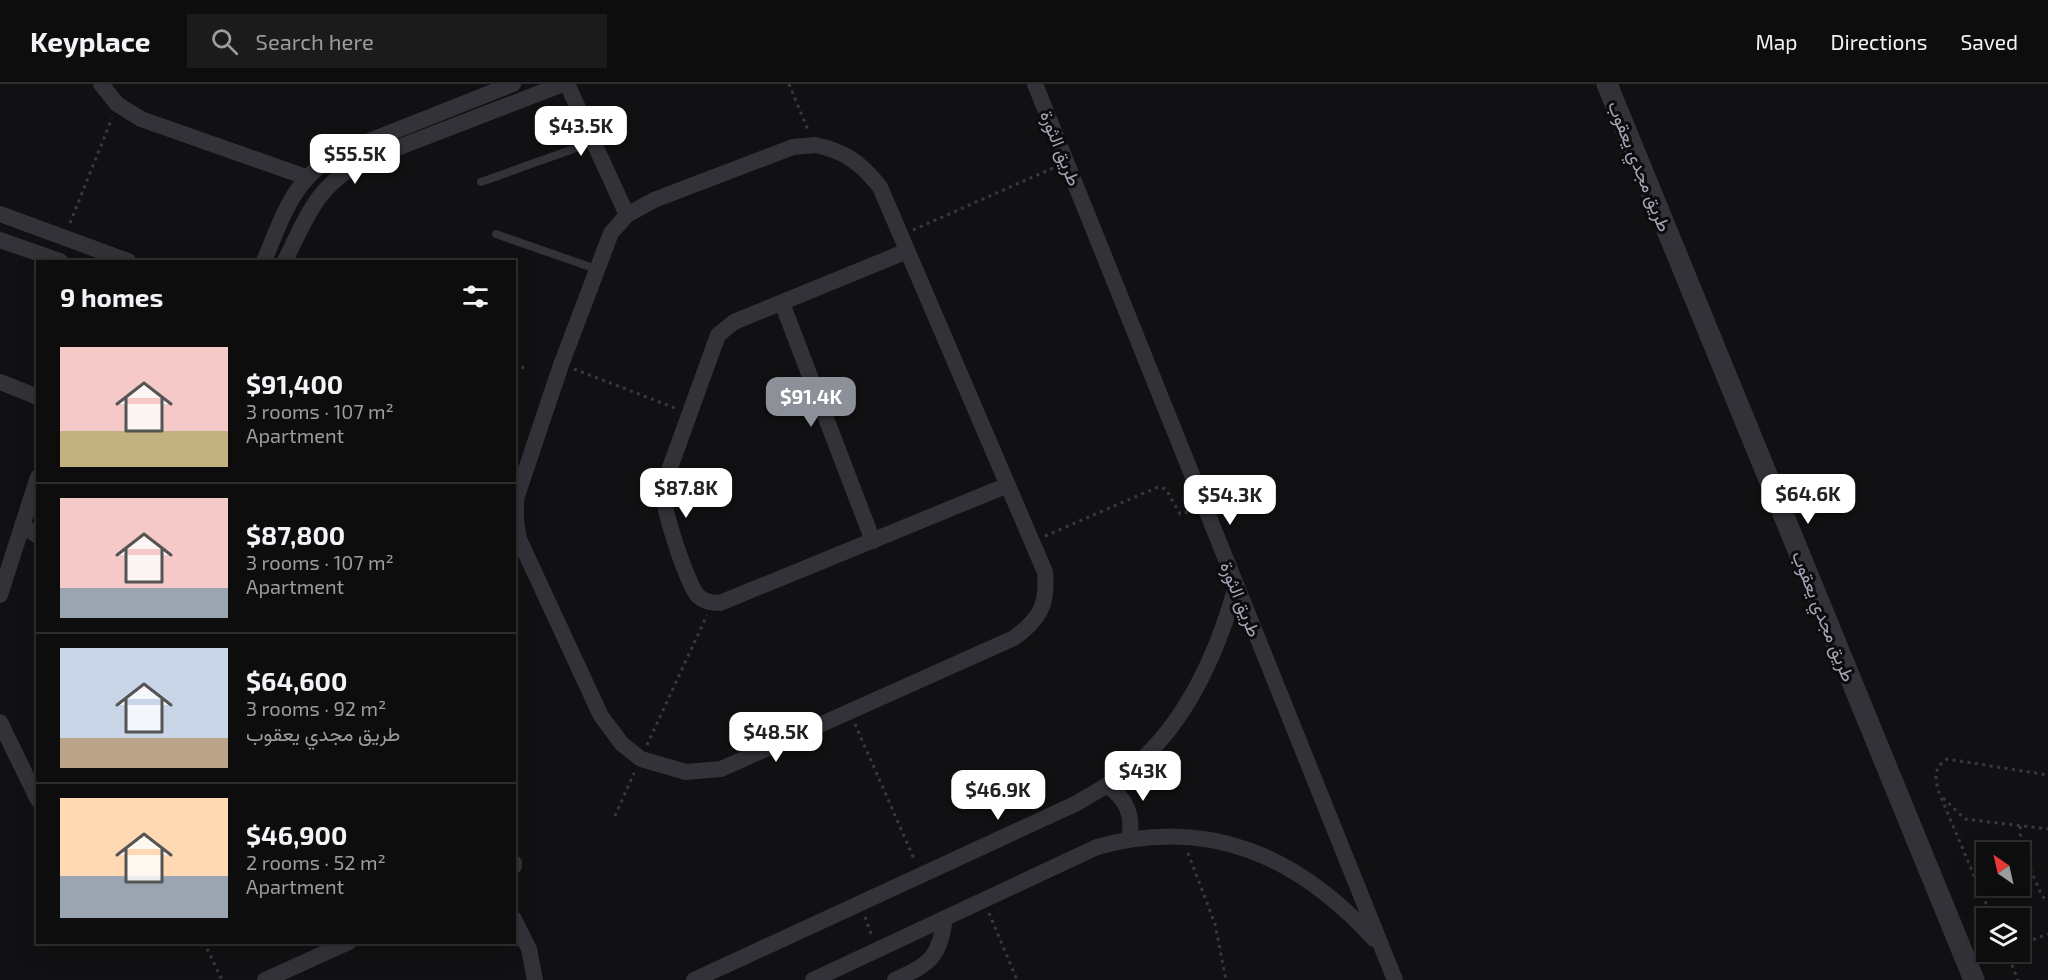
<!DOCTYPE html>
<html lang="en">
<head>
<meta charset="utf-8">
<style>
	body { margin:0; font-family:"Exo 2",Vazirmatn,sans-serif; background:#1b1b1c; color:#f1f3f6; height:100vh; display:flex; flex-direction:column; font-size:22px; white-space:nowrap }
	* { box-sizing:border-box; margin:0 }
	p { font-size:20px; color:#9a9c9e }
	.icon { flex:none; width:33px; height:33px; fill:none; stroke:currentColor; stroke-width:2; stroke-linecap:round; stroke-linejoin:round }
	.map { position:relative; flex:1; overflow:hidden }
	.drawer { position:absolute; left:36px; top:176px; width:480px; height:684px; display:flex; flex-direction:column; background:#0d0d0e; border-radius:0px; box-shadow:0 6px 24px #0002,0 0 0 2px #2d2d2e }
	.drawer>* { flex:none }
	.needle { width:39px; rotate:326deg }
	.fabs { position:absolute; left:1976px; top:758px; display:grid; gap:12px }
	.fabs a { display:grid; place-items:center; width:54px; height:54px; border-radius:0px; background:#0d0d0e; box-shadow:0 6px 24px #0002,0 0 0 2px #2d2d2e; font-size:30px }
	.price { position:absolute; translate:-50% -51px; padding:0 14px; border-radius:12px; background:#fff; color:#222; font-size:20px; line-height:39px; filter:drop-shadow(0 2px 3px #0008) }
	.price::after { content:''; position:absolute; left:50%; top:36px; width:18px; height:14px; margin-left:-9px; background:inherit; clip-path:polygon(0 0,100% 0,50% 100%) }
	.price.selected { background:#8c9099; color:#fff }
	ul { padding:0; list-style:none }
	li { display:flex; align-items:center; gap:18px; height:150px; padding:0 24px }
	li+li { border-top:2px solid #2d2d2e }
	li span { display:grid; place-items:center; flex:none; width:168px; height:120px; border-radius:0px; color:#555 }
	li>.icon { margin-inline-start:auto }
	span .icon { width:72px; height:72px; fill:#fffc; stroke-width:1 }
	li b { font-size:26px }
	h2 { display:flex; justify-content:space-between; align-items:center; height:72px; padding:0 24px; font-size:26px }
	header { display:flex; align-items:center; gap:36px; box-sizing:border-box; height:84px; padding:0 30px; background:#0d0d0e; border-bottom:2px solid #2d2d2e }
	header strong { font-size:28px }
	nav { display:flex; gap:33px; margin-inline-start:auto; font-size:21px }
	.search { width:420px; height:54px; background:#1b1b1c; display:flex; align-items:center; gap:15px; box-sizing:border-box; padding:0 21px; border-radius:0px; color:#9a9c9e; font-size:22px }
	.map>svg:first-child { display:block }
</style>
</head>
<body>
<header>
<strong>Keyplace</strong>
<div class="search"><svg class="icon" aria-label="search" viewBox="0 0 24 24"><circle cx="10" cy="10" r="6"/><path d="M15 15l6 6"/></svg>Search here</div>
<nav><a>Map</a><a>Directions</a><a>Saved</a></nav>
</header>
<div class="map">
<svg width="2048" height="896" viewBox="0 0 2048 896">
	<rect width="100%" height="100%" fill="#111113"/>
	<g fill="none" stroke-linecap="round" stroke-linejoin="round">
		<g stroke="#38393f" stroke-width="3" stroke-dasharray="3 4.5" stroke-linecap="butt">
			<polyline points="789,0 808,46"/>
			<polyline points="70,139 112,34"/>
			<polyline points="913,146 1053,84"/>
			<polyline points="514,281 525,284"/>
			<polyline points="574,285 675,324"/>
			<polyline points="1045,452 1158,403 1166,405 1180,430 1192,427"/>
			<polyline points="855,640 915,777"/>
			<polyline points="647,661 707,531"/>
			<polyline points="1943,714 1965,735 2048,745"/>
			<polyline points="615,732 634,689"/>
			<polyline points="2020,742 2021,764 2042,812 2048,817"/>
			<polyline points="1188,769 1215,840 1226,896"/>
			<polyline points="989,829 1017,896"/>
			<polyline points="865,833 872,852"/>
			<path d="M1992 834 1940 711C1935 697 1932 684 1947 675L2048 691"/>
			<polyline points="204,858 222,896"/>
			<polyline points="2019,861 2048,850"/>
			<polyline points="2006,867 2018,896"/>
		</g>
		<g stroke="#323238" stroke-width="8">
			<polyline points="481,98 593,58"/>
			<polyline points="496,150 596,185"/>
		</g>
		<g stroke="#323238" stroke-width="16">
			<polyline points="101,0 117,20 141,35 306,93"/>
			<polyline points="567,0 627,131"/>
			<polyline points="1035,0 1395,896"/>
			<path d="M815 61C845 67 861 79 880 103L1045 488C1048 521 1040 535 1014 554L721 685 686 688 641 675 622 660 601 632 519 455 516 436V415L561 281 611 149 627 131 654 116 793 63Z"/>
			<polyline points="0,130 128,177"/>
			<polyline points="0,156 60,177"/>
			<path d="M907 167 734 238 718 251 663 403C661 421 687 500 698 512 704 518 712 519 720 519L1008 401"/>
			<path d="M264 177C284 130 294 91 344 67L513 0"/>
			<path d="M285 177C307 132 318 99 366 76L563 0"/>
			<polyline points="782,219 873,457"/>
			<polyline points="0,298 38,313"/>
			<polyline points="22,441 38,452"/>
			<polyline points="0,511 38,393"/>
			<polyline points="0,638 38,716"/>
			<path d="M1107 702C1126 714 1134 732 1129 754"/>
			<polyline points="514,779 514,782"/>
			<polyline points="514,835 529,865 535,896"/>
			<polyline points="265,896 349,858"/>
			<path d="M694 896 1075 720C1096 708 1118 696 1137 680 1188 635 1218 567 1236 502"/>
			<path d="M813 896 1097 763C1209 732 1298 772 1374 855"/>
			<path d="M895 896C931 879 939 874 945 834"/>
		</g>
		<polyline stroke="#323238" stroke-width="21" points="1607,0 1974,896"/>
	</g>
	<g text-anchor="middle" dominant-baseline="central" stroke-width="6" stroke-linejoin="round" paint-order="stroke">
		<g font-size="18" fill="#a2a5b4" stroke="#0c0c0e">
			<text transform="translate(1061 64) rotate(68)">طريق الثورة</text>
			<text transform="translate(1640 82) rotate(68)">طريق مجدي يعقوب</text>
			<text transform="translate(1241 515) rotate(68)">طريق الثورة</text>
			<text transform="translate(1824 532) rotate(68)">طريق مجدي يعقوب</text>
		</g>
	</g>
</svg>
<div class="fabs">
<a><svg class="needle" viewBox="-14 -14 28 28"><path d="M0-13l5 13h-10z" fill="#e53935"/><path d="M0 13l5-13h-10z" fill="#9a9c9e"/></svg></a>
<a><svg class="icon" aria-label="layers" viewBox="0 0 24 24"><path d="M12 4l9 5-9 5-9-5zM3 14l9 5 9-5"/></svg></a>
</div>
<b class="price" style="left:581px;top:73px">$43.5K</b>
<b class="price" style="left:355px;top:101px">$55.5K</b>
<b class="price selected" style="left:811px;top:344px">$91.4K</b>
<b class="price" style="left:686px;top:435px">$87.8K</b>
<b class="price" style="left:1808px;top:441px">$64.6K</b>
<b class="price" style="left:1230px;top:442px">$54.3K</b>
<b class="price" style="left:776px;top:679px">$48.5K</b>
<b class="price" style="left:1143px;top:718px">$43K</b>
<b class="price" style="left:998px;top:737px">$46.9K</b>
<section class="drawer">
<h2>9 homes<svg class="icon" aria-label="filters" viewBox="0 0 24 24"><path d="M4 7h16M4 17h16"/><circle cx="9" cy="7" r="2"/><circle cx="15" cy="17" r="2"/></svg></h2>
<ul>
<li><span style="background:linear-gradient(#f6c9c9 70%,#c2b280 0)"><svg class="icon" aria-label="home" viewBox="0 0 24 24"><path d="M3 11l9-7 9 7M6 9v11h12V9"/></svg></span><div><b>$91,400</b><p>3 rooms · 107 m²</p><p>Apartment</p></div></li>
<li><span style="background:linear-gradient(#f6c9c9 75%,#9aa5b1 0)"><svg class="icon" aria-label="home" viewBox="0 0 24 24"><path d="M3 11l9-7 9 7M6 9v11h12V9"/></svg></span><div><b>$87,800</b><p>3 rooms · 107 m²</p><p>Apartment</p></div></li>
<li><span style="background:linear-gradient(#c9d6e8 75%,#b9a48a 0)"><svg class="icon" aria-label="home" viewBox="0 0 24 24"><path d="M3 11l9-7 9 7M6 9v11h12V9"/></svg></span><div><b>$64,600</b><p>3 rooms · 92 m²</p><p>طريق مجدي يعقوب</p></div></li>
<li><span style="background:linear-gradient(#ffd9b3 65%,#9aa5b1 0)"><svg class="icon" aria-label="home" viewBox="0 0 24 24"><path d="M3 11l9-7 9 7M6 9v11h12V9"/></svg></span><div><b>$46,900</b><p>2 rooms · 52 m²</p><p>Apartment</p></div></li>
</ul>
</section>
</div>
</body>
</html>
